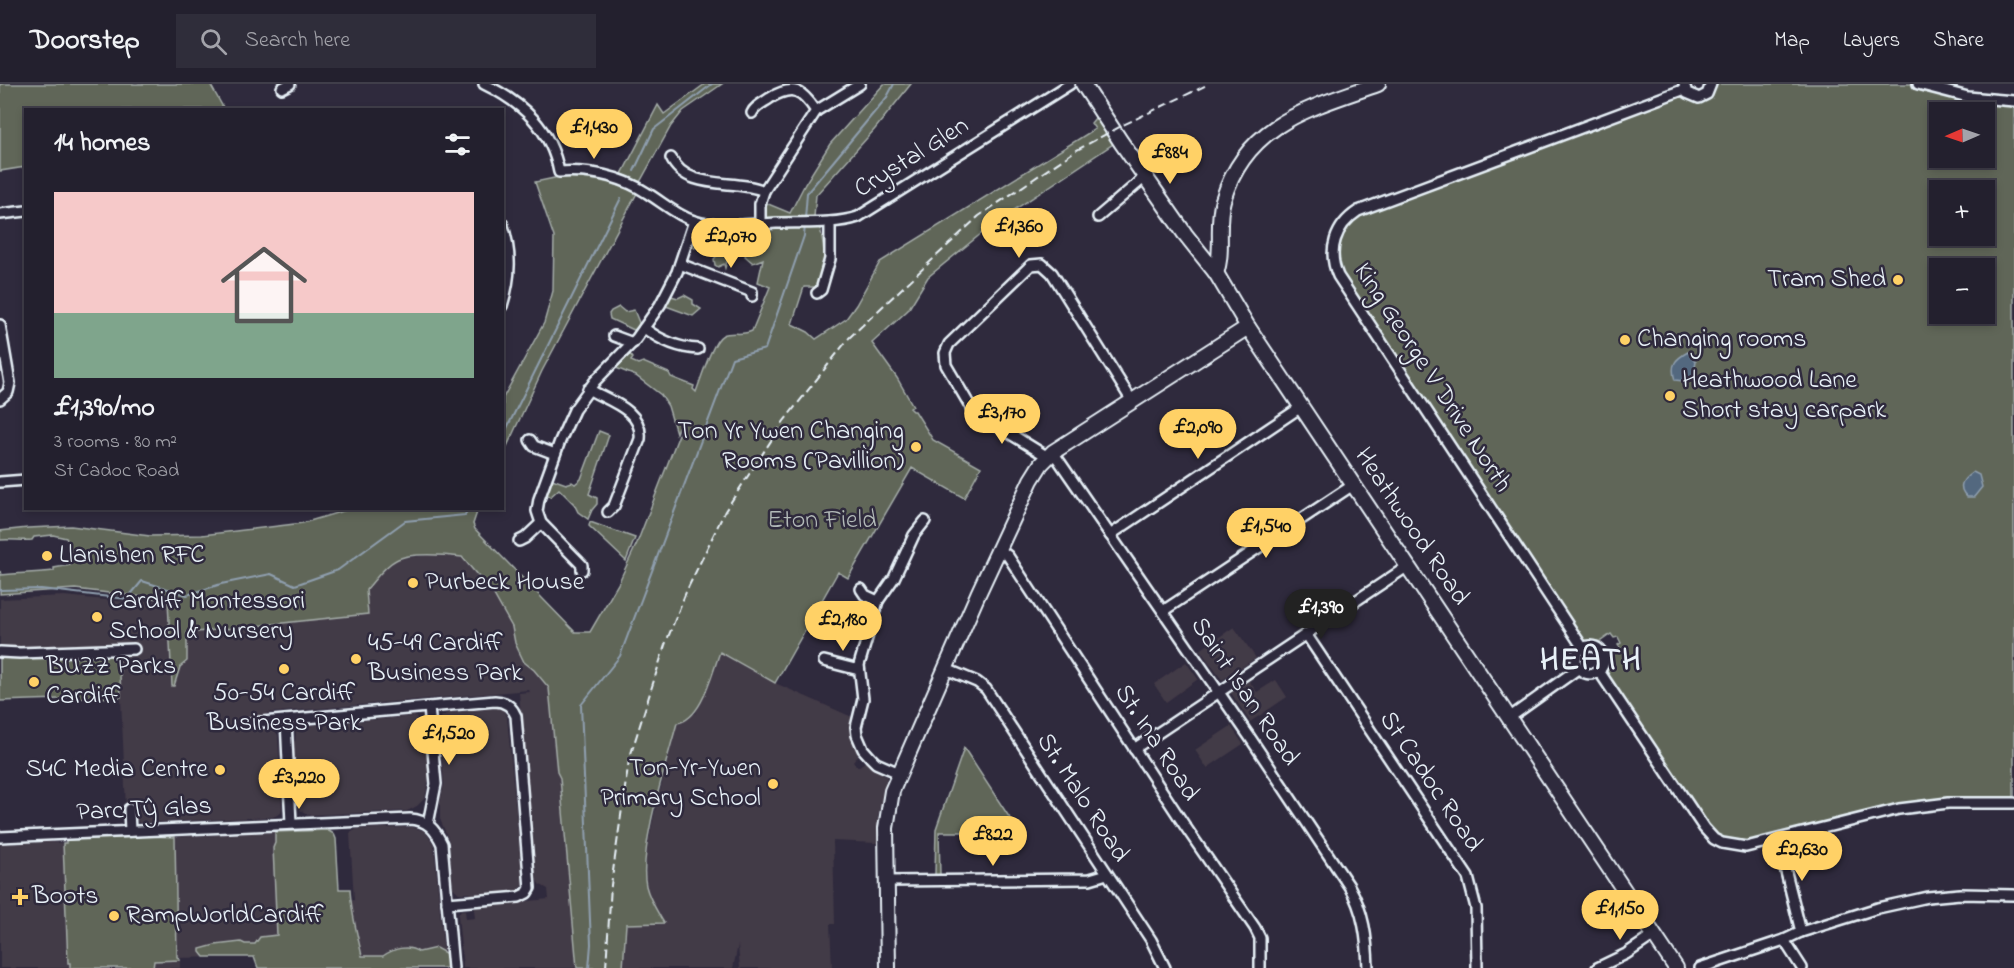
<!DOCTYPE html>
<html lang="en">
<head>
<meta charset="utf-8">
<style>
	body { margin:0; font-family:"Indie Flower",sans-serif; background:#2f2d3a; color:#f1f3f6; height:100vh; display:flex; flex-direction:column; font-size:22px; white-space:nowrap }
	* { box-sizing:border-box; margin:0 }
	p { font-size:20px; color:#a3a3aa }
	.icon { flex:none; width:33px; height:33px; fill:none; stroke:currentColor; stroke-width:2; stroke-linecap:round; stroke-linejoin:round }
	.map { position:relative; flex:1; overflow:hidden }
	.panel { position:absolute; left:24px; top:24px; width:480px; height:402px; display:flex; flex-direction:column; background:#23202e; border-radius:0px; box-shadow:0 3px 9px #0003,0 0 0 2px #403e4a }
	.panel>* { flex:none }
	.needle { width:39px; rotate:268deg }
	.tools { position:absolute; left:1929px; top:18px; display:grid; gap:12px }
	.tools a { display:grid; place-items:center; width:66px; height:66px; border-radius:0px; background:#23202e; box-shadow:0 3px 9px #0003,0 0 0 2px #403e4a; font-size:30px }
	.price { position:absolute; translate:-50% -51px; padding:0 14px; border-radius:21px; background:#ffd166; color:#111; font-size:20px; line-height:39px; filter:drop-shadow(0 2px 3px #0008) }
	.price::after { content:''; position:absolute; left:50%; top:36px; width:18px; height:14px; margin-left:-9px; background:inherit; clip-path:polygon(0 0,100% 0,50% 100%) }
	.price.active { background:#222; color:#fff }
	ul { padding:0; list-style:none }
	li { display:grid; align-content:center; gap:12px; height:318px; padding:0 30px }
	li span { display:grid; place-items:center; height:186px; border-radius:0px; color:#555 }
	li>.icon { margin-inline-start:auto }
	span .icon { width:108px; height:108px; fill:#fffc; stroke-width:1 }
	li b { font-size:26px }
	h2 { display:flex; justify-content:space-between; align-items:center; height:72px; padding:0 30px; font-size:26px }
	header { display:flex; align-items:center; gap:36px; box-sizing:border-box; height:84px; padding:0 30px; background:#23202e; border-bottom:2px solid #403e4a }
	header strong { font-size:28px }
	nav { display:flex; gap:33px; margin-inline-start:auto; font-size:21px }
	.search { width:420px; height:54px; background:#2f2d3a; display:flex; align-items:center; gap:15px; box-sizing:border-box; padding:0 21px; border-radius:0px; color:#a3a3aa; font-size:22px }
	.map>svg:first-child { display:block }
</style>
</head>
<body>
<header>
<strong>Doorstep</strong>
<div class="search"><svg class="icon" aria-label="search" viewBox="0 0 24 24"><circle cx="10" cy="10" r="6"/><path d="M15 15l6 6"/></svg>Search here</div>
<nav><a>Map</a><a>Layers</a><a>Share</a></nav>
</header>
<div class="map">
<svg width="2014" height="884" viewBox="0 0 2014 884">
	<rect width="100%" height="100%" fill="#2f2a3d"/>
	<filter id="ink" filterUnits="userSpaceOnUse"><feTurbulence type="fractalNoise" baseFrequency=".0167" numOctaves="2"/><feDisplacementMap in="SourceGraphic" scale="12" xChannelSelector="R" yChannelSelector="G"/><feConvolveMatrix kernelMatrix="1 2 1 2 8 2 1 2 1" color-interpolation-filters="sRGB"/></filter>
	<g filter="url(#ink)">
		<g fill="#433a47">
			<polygon points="437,470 462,473 494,511 512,543 515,559 524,578 534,586 549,604 557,688 560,694 577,884 463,884 458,831 461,826 465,826 466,835 475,834 474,825 477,822 549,815 548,805 539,800 535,793 519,609 530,608 529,606 268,629 266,630 266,632 237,635 237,645 267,643 267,645 275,647 278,651 282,723 281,729 273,733 139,739 136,735 134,725 126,725 119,569 135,568 135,560 17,564 0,562 0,515 64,512 127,518 168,516 187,577 186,549 368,530 366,506 379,490 397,475"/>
			<polygon points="1234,543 1256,574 1222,596 1200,566"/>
			<polygon points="720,567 775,599 852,633 851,649 858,672 853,678 858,683 865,678 887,693 878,732 877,759 833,757 835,840 830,840 832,884 740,884 738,861 733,884 623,884 626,840 664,839 651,817 645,801 646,770 654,731 677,639 696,629"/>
			<polygon points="1186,578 1198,595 1166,618 1154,600"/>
			<polygon points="1276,596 1287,613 1250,638 1231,609 1249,597 1257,608"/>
			<polygon points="497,624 503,626 507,633 523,800 518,807 471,812 470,809 459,809 453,804 449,757 440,735 440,718 444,700 439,638 442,632 448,629"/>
			<polygon points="414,632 422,638 424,642 429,693 425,714 417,722 407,727 309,731 300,726 297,707 295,707 293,657 295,657 296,648 299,644 303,642"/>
			<polygon points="1231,642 1243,660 1207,684 1195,666"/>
			<polygon points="412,743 425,747 434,761 444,871 356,880 350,817 354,816 350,749 357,745"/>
			<polygon points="275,748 281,856 267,872 177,874 175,753"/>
			<polygon points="49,758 63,759 68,879 180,876 180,884 0,884 0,760"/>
		</g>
		<g fill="#606659" stroke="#a4aca8" stroke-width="1.5" fill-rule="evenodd">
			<polygon points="0,0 210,0 224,25 26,26 25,83 0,87"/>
			<polygon points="705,0 722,0 683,27 671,42 640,98 622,90 658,21 664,30"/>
			<polygon points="884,0 911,0 875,45 816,111 814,133 765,136 766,119 790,129 805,100 830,60"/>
			<path d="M1716 0H1911L1943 10 2014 20V717L1944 718 1741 761 1713 751 1603 588 1610 572 1621 565 1618 561 1621 559 1618 553 1614 554 1611 550 1601 557 1582 558 1341 192C1331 162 1338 151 1359 129L1683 11 1690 16 1712 10ZM1940 28H1984V74H1940ZM1940 106H1984V152H1940ZM1940 184H1984V230H1940Z"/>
			<path d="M1101 32 1116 58 993 140 928 193 908 226 872 259 897 294 913 322 910 324 913 327H915L933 356 981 383 964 414 912 384 848 494 838 488 775 599 720 568C712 589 702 636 677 639 667 677 638 766 646 802 649 815 657 827 664 839L626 840 623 884H577L560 694 557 688 549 604 534 586 524 578 515 559 512 543 494 511 462 473C446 471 410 468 396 476 384 482 375 496 366 506L368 530 187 549V577L180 583 174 602H172L168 516 75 505 0 510V487L1 491C21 489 36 489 54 487V484L71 481 70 461 66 454 53 451 34 453 32 456C22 457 11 455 0 456V447L28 444 71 442 150 452 202 451 303 439 350 425H478L473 440 475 445 575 548H590L618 500 637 459 683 340 678 343 676 349 668 322 661 311 636 292 616 284 630 270 633 274 631 277 638 280 643 278 669 289 671 293 694 302 693 305 696 308C701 295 712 257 723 251 732 247 742 252 752 247L770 203 758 198 763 175 753 179 745 172 750 158 741 155C731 161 728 174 725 184L724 180 718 183 715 181 714 175 721 167 718 157 708 150 707 152 702 151 698 164 691 162 697 149 711 146 713 143 727 142 732 147V143L759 142 763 144 820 143C825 167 827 180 817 203H804L792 240 808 248 816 255 846 235 856 221 880 178 1095 45 1091 39 1096 33Z"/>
			<path d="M559 93C586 93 612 97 637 109L542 287 503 371V314L544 239 553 207 554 153 535 98Z"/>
			<polygon points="684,211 693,216 693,220 701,225 693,232 666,222 671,212 678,214"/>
			<polygon points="619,223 625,228 634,226 640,241 634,246 610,235 609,230 611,227"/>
			<polygon points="599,347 609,351 589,410 597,414 597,420 592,426 588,435 578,428 574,420 559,405 550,413 546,409 552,395 566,400 572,398 575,400 581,395"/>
			<polygon points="590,438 635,454 626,477 589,442"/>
			<polygon points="119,569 121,613 0,617 0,571"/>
			<polygon points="964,664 1019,748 939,748 940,791 935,791 936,745"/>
			<path d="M327 746 334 750 336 755 339 805H350C351 828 357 849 362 872H383C393 865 407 860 419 868L436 864 447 870 451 884H258L254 873H204L200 868V865L215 861 241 858 245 860H255L260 853 277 851 273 764 275 759V748Z"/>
			<polygon points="147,752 175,753 177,873 179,874 180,876 154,877 153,884 70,884 70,879 68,879 63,759 66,759 66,756"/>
		</g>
		<g fill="#53687f" stroke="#8f9faf" stroke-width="1.5">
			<path d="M1688 268 1696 278 1693 294 1684 297 1675 296C1670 281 1675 275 1688 268Z"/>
			<path d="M1973 388 1979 391 1982 403 1974 413H1967C1956 402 1963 395 1973 388Z"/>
		</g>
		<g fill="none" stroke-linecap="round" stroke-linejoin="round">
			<g stroke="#8f9faf" stroke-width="2">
				<polyline points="634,87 654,45 712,0"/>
				<polyline points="805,135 807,109 887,13 894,0"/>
				<polyline points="502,354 621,114"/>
				<polyline points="0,506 41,505 127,515 142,497 187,511 221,500 271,490 295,501 338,486 405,437 465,431 468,424"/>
				<polyline points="589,884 591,860 581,621 620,572 732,274 765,265 804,152 805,141"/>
			</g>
			<g stroke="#e8f1f8" stroke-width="14">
				<g id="street">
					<path d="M484 0C523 19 551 45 559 88 589 86 621 92 647 109 662 118 676 131 694 137 719 145 750 140 776 139 803 138 833 141 858 133L1070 0"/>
					<polyline points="1684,0 1687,9 1699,14 1707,10 1711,0"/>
					<polyline points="1918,0 1968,13 2014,17"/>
					<polyline points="282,4 290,0"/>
					<polyline points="816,27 860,0"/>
					<path d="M752 29C755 22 763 19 770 14 793 0 802 6 816 27L764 107 760 120V139"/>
					<path d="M671 74C687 108 736 94 764 107"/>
					<polyline points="0,130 26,127"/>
					<polyline points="1098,133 1145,93"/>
					<path d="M502 139C512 168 511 193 502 222"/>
					<polyline points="680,180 752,208 752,212"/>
					<polyline points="817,209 821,206 830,175 830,138"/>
					<polyline points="0,241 10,299 8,308 0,315"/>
					<path d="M644 244C660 256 678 264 698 265"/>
					<polyline points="614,252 633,259"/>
					<path d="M588 305C609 317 643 326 640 355L614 422 608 428"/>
					<polyline points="530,356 534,362 555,370"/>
					<path d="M1053 368 1249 652 1349 802C1364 828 1367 854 1368 884"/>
					<polyline points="1048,373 973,327 946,281 945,269 949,260 1031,181 1042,180 1052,189 1132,317"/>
					<polyline points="0,398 26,396"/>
					<polyline points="1110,451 1301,323"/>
					<polyline points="519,457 525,454 541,439"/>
					<polyline points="999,465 1008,472 1185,742 1255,844 1260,854 1260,884"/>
					<polyline points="582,486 582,481 541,439 537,427 539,415 560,357 574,326 595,297 636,255 660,221 677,188 694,137"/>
					<polyline points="861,505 865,511 878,517"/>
					<polyline points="1163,527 1353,401"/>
					<polyline points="1306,550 1468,793 1476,824 1477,884"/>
					<circle cx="1590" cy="576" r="14"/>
					<path d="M1583 564 1338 192C1327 167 1335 142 1358 127L1685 5"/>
					<polyline points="0,568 20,569 134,565"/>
					<polyline points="824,577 859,586"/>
					<polyline points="946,585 977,598 986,605 1151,856 1165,884"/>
					<polyline points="1599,587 1704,744 1714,755 1722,759 1746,763 1899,725 1948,719 2014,719"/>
					<polyline points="1509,634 1579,584"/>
					<polyline points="286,636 291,739"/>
					<path d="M251 639 495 617C506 617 512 623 516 632L530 804 527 809 519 813 447 819"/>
					<polyline points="1134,665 1408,482"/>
					<polyline points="899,689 876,679 871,674 863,665 857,651 856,643 863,615 859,581 878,517 894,494 914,451 925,437"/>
					<polyline points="129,725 130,747"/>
					<polyline points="428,740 436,700 429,623"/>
					<path d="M0 753 410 735C427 736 435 745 442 760L453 884"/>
					<polyline points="1778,756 1801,848"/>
					<polyline points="887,797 1090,795 1107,790"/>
					<polyline points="1784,856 1802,884"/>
					<polyline points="1597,884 1626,870 1654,851"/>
					<polyline points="1700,884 1784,856 1801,848 1878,824 1928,813 1960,810 2014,811"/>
				</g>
			</g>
			<g stroke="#e8f1f8" stroke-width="18">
				<g id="secondary">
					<polyline points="1083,0 1121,58 1185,150 1216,189 1248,243 1676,884"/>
					<path d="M1216 189C1224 167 1216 140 1223 116 1247 38 1311 24 1378 0"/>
					<polyline points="888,884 886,744 892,707 978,510 1031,396 1041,380 1053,368 1248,243"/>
				</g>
			</g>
			<use href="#street" stroke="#2f2a3d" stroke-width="9"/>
			<use href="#secondary" stroke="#2f2a3d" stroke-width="14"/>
			<polyline stroke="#e8f1f8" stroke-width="2" stroke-dasharray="9 4.5" stroke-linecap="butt" points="606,884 611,801 629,676 665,561 686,508 725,427 784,337 849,254 979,132 1075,67 1123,41 1209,0"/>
		</g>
	</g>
	<g fill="#ffd166" stroke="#2f2a3d" stroke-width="2">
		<circle cx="1898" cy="196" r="6"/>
		<circle cx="1625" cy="256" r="6"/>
		<circle cx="1670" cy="312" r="6"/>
		<circle cx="916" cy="363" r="6"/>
		<circle cx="47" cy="472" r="6"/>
		<circle cx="413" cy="499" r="6"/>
		<circle cx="97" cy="533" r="6"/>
		<circle cx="356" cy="575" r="6"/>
		<circle cx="284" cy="585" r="6"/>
		<circle cx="34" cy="598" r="6"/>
		<circle cx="220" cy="686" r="6"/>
		<circle cx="773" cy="700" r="6"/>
		<path d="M17 804h6v6h6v6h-6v6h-6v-6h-6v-6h6z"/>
		<circle cx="114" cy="832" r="6"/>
	</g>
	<g text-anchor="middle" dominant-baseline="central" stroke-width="5" stroke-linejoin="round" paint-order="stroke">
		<g font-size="26" fill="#e8f1f8" stroke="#2f2a3d">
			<text transform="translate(912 74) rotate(-32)">Crystal Glen</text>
			<text transform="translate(1432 294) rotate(57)">King George V Drive North</text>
			<text transform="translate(1411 443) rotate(56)">Heathwood Road</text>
			<text transform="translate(1244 608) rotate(56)">Saint Isan Road</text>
			<text transform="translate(1156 659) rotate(57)">St. Ina Road</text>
			<text transform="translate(1430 698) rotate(56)">St Cadoc Road</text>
			<text transform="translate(1082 714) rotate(57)">St. Malo Road</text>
			<text transform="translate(144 726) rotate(-3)">Parc Tŷ Glas</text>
		</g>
		<g font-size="26" fill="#e8f1f8" stroke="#2f2a3d" text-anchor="start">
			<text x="1886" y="196" text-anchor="end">Tram Shed</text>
			<text x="1637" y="256">Changing rooms</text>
			<text x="1682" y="297">Heathwood Lane<tspan x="1682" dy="30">Short stay carpark</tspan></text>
			<text x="904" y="348" text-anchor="end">Ton Yr Ywen Changing<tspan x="904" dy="30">Rooms (Pavillion)</tspan></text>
			<text x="59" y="472">Llanishen RFC</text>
			<text x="425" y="499">Purbeck House</text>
			<text x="109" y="518">Cardiff Montessori<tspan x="109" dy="30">School &amp; Nursery</tspan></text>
			<text x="368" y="560">45-49 Cardiff<tspan x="368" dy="30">Business Park</tspan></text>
			<text x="46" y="583">BUZZ Parks<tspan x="46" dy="30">Cardiff</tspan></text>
			<text x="284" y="610" text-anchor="middle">50-54 Cardiff<tspan x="284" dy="30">Business Park</tspan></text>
			<text x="761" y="685" text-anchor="end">Ton-Yr-Ywen<tspan x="761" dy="30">Primary School</tspan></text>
			<text x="208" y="686" text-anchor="end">S4C Media Centre</text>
			<text x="32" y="813">Boots</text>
			<text x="126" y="832">RampWorldCardiff</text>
		</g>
		<g font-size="26" fill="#b2b9b8" stroke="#2f2a3d">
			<text x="822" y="437">Eton Field</text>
		</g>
		<g font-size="32" font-weight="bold" letter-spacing="1.5" fill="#e8f1f8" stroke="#2f2a3d">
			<text x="1591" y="577">HEATH</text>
		</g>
	</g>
</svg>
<div class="tools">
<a><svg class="needle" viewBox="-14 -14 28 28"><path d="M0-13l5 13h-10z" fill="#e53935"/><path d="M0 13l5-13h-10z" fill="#a3a3aa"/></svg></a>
<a>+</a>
<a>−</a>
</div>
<b class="price" style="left:594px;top:76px">£1,430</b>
<b class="price" style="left:1170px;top:101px">£884</b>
<b class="price" style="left:1019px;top:175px">£1,360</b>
<b class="price" style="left:731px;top:185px">£2,070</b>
<b class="price" style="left:1002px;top:361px">£3,170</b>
<b class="price" style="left:1198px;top:376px">£2,090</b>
<b class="price" style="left:1266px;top:475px">£1,540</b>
<b class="price active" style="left:1321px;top:556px">£1,390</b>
<b class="price" style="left:843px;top:568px">£2,180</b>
<b class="price" style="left:449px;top:682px">£1,520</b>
<b class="price" style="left:299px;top:726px">£3,220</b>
<b class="price" style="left:993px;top:783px">£822</b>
<b class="price" style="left:1802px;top:798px">£2,630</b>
<b class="price" style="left:1620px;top:857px">£1,150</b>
<section class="panel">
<h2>14 homes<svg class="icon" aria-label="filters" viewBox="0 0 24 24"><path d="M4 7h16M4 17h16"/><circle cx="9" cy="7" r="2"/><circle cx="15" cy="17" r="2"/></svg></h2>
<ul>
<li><span style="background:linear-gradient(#f6c9c9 65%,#7fa58c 0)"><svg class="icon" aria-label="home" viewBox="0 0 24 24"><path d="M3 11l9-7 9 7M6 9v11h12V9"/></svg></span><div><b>£1,390/mo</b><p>3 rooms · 80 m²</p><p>St Cadoc Road</p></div></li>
</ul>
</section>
</div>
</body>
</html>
